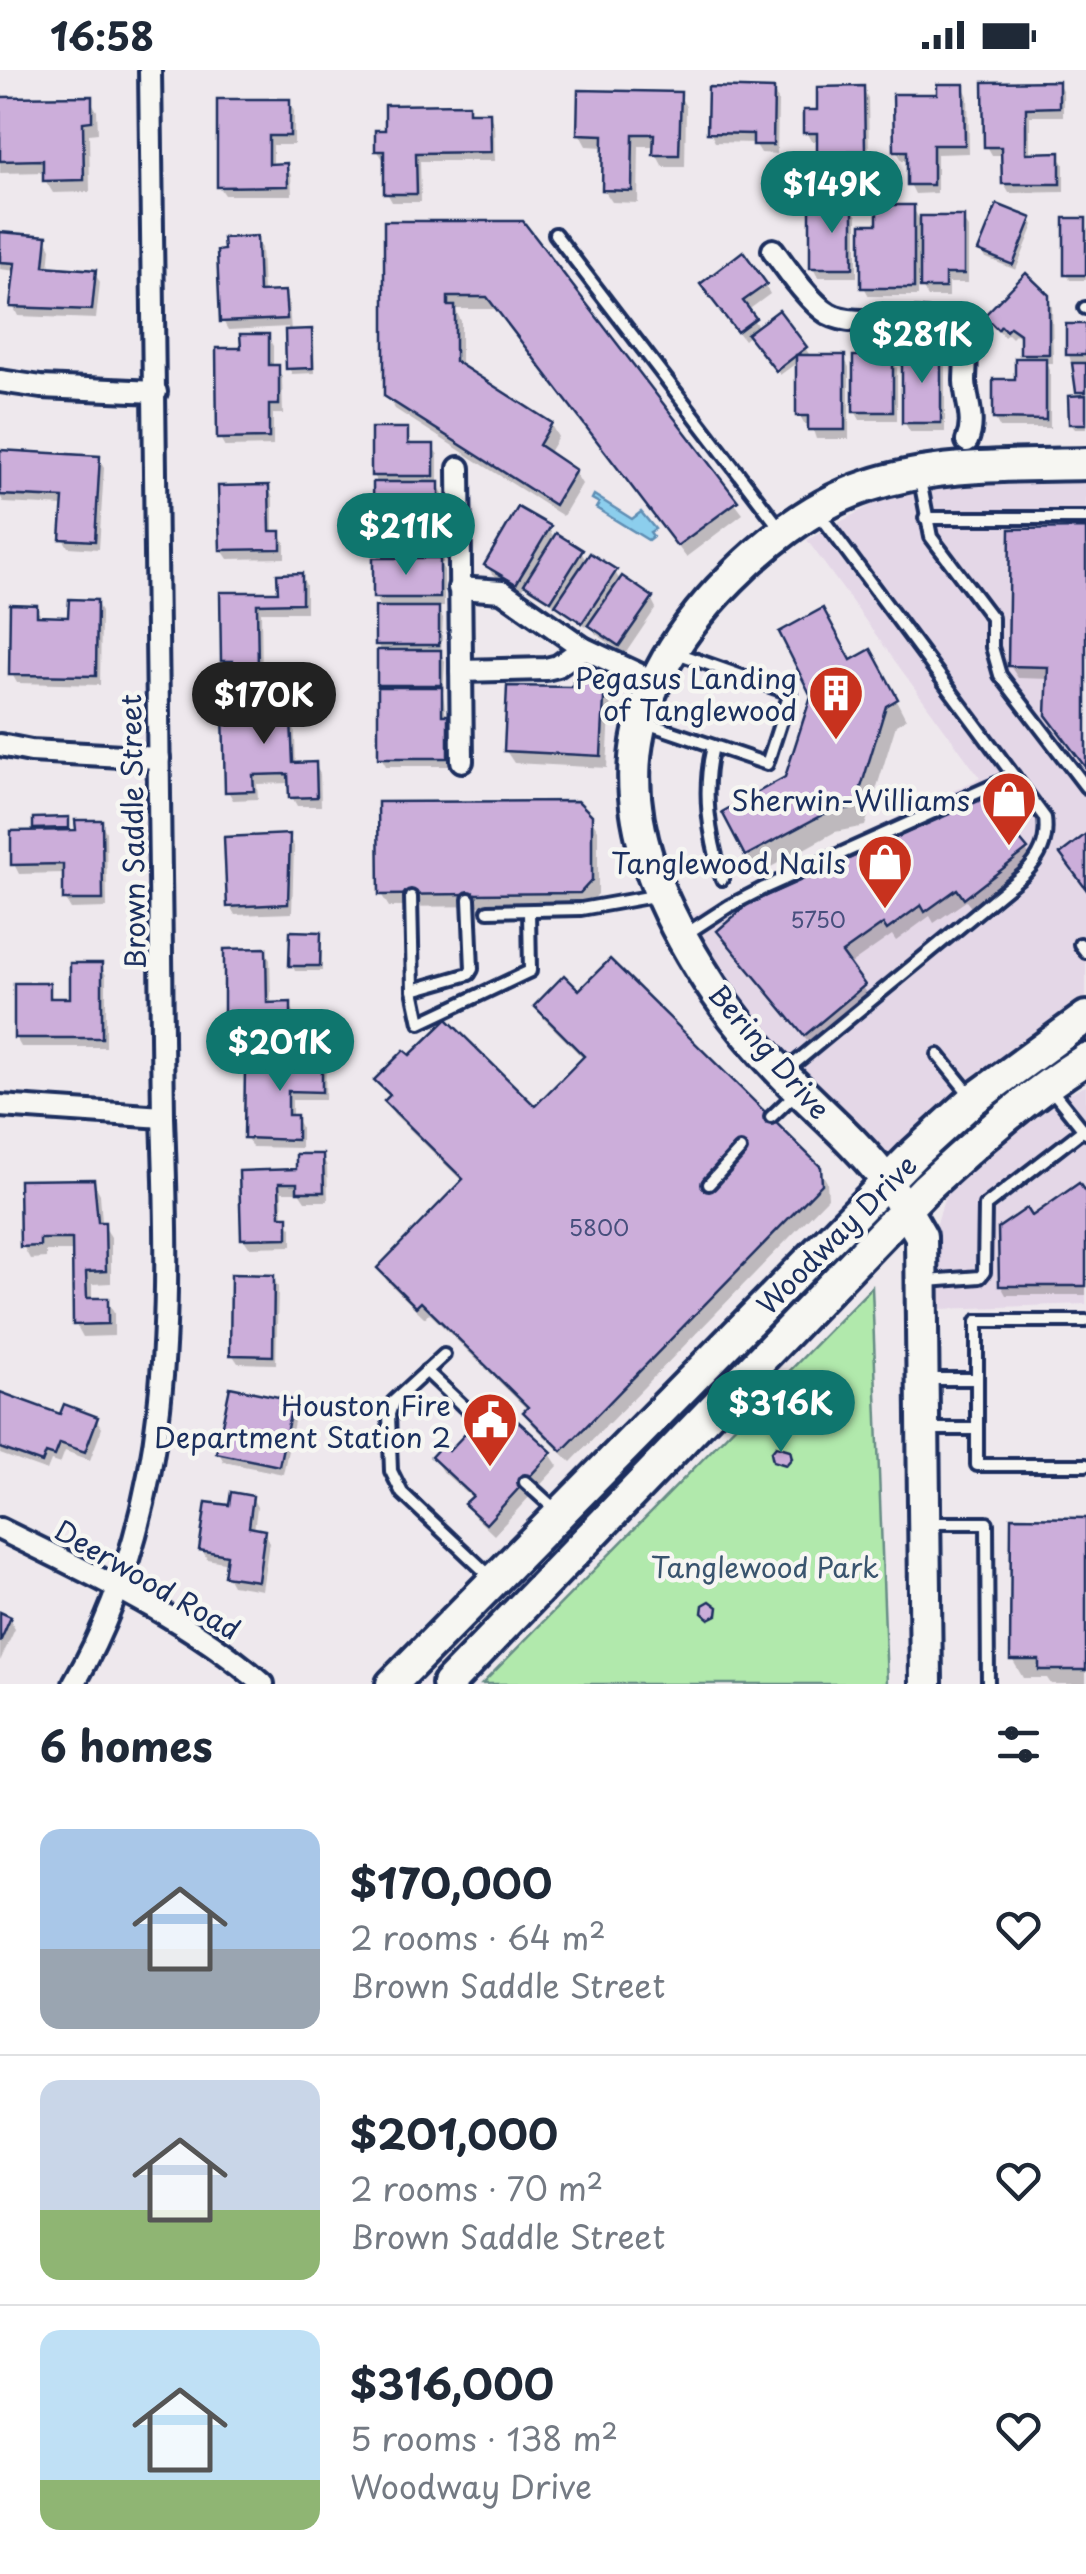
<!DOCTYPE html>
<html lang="en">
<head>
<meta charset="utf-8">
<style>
	body { margin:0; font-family:"Playpen Sans",sans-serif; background:#f2f2f3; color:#1f2937; height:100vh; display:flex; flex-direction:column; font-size:38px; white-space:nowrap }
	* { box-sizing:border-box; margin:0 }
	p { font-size:32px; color:#747a83 }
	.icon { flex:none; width:55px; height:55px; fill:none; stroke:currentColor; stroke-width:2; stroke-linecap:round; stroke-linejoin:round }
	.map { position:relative; height:1614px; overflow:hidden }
	.drawer { display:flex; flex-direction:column; background:#fff; flex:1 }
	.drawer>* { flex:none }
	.price { position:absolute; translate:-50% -85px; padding:0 22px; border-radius:35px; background:#0f766e; color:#fff; font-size:32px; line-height:65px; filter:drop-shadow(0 2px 5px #0008) }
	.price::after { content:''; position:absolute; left:50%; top:60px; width:30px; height:22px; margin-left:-15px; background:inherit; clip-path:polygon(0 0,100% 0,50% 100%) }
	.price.active { background:#222; color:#fff }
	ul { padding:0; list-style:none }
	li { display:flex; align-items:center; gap:30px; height:250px; padding:0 40px }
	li+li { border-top:2px solid #e0e1e3 }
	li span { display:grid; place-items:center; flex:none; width:280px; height:200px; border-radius:20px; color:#555 }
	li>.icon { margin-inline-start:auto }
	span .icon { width:120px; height:120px; fill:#fffc; stroke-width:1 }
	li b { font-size:42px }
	h2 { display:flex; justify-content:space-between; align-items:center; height:120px; padding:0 40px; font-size:42px }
	.status { display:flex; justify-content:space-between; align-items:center; height:70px; padding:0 50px; background:#fff; direction:ltr }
	.status svg { height:28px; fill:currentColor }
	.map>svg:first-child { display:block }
</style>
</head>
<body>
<div class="status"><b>16:58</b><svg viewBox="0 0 49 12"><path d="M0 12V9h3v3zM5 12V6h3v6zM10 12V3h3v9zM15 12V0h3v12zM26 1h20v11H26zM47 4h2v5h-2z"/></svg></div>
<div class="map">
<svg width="1086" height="1614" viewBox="0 0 1086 1614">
	<rect width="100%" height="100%" fill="#eee8ed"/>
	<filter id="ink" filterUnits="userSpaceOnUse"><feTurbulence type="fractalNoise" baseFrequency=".01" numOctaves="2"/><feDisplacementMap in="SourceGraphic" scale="20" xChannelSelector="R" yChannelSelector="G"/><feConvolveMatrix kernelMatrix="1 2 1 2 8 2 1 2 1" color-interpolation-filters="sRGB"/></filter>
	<g filter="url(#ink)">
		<g fill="#e4d7e7">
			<polygon points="1086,412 1086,936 894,1098 765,962 712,897 687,848 980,708 807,470 886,427 952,416"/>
			<polygon points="1086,1016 1086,1234 940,1239 937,1153 949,1113 1045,1033"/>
		</g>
		<polygon fill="#b1e9ac" stroke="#668c85" stroke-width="2.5" points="872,1217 887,1614 482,1614"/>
		<polygon fill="#8cceed" stroke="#5f8eb4" stroke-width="2.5" points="594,425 632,449 641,442 655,459 650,462 653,466 648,470 596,438 599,433 592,429"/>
		<g fill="#0003">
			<polygon points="1058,13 1063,22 1063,46 1030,46 1030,85 1058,85 1064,94 1064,122 1009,123 1004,114 1004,85 992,85 987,76 986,14"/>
			<polygon points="963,16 968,26 969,83 937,84 937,123 915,124 910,114 910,90 902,90 896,80 940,26"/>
			<polygon points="863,19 868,28 869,89 853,89 853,123 801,124 795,115 820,87 819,71 811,71 806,62 820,42"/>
			<polygon points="773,21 778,30 777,84 761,83 755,73 715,72 710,62"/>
			<polygon points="679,24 686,37 685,97 663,97 656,84 656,76 639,76 638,133 612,132 604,120 605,77 586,76 579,63"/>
			<polygon points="90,29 97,41 98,63 89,64 90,122 53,123 45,110 45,102 0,103 0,30"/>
			<polygon points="288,31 294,41 294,75 273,75 273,96 286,96 291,105 292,125 225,125 219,116"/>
			<polygon points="467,36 472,45 489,45 494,54 495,91 420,91 421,132 392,132 387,123 386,89 383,89 377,80"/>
			<polygon points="851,137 857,146 857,207 818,207 813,197"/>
			<polygon points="913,138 919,149 962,149 968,158 968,213 949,213 949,227 928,227 918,210 918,226 869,226 864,217 880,156"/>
			<polygon points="1031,150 1034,155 1016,200 984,187 981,181"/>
			<polygon points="1086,150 1086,210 1070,210 1067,204"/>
			<polygon points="387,153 522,153 743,444 686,487 496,239 455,239 461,251 461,297 551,355 558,367 548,384 574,401 582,414 563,446 395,339 387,325"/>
			<polygon points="0,164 46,169 51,178 49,199 94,203 100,212 96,249 18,246 13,236 16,201 0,199"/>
			<polygon points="255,169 261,178 263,224 284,223 289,233 291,262 311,261 314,267 315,303 292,304 289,298 288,257 228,260 223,251"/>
			<polygon points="765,215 770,224 747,241 759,258 805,278 809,284 803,288 844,288 849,297 849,369 816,369 811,354 804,354 799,345 799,291 780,305 750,265 744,270 708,223"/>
			<polygon points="1047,226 1052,237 1053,293 1046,293 1050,300 1050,358 1000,358 995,349 1027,291 1023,284 1023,269 1016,264 1012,268 1008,264 1004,267 987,246"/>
			<polygon points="1086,257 1086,359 1075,359 1071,354 1082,328 1069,285"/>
			<polygon points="268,266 273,276 273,298 277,298 282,307 283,344 273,344 273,376 225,377 220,368 243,280"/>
			<polygon points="940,281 945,290 945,362 910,362 905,353"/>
			<polygon points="891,289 897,298 897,350 860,350 855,341"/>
			<polygon points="407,361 412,376 432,376 438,385 438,415 443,424 443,493 439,493 444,500 444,537 436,537 443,548 441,583 445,592 443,623 446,647 452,657 452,696 386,696 381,687 379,614 382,582 377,574 382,539 376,528 381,491 377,483 378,414 373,405"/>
			<polygon points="98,388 104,398 99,479 68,477 63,468 65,436 4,433 0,426 0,401"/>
			<polygon points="267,417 273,427 273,464 280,463 285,473 285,488 228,489 222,480"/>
			<polygon points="549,458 555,470 581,482 587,492 615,502 621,512 651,528 656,538 625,584 596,564 589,552 586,557 561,541 556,533 555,535 530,520 526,513 521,522 492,504 487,495"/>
			<polygon points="1086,461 1086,697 1050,609 1018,608 1010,596"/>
			<polygon points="301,506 306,515 306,542 261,542 262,608 241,608 236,600 229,600 224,591 223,525 280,524"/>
			<polygon points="96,532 101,541 100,615 17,613 12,604 35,537 41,546 71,550"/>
			<polygon points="851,593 881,601 906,649 896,655 865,756 835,762 758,804 725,743 787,709"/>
			<polygon points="603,612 611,625 607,698 514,693 506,681 575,620"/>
			<polygon points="289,630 294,640 296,695 315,695 320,704 321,736 297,736 292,727 291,713 257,714 258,729 233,730 228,721"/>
			<polygon points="590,747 598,760 598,824 588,835 389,837 381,824"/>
			<polygon points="68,751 69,763 101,753 106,762 107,838 71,839 65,829 65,803 19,804 14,794 39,763 36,758"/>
			<polygon points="289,767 294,776 292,843 235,845 230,836"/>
			<polygon points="1026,780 1033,792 973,840 966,831 934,853 930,846 896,871 892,865 848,896 870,929 812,977 728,874"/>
			<polygon points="319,864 322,870 322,901 295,901 292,895"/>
			<polygon points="265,880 270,890 271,935 290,935 295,944 295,970 254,971 249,959 232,960 227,950"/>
			<polygon points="101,896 106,905 106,977 21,977 16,968 48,916 53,931 72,931"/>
			<polygon points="537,937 819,1098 827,1112 828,1128 571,1392 533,1355 526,1343 528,1340 429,1243 425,1248 387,1211 380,1198 463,1112 394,1044 387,1031 390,1028 377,1010 535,1039 584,989 544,949"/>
			<polygon points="321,980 326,989 325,1030 292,1030 292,1048 296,1048 301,1057 301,1078 252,1077 247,1068 288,1000"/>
			<polygon points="322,1086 327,1096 328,1131 305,1131 299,1122 282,1122 283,1149 292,1158 292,1176 249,1177 243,1168 242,1103 299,1102"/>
			<polygon points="93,1111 100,1124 102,1153 111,1167 111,1213 92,1214 92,1231 107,1231 114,1243 114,1266 83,1267 76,1254 75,1181 46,1181 46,1188 30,1189 23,1176"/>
			<polygon points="1086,1127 1086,1225 1006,1225 1001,1216 1032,1149"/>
			<polygon points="273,1207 278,1217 276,1294 238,1293 232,1284"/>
			<polygon points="0,1324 62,1347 96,1349 102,1358 90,1390 65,1381 60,1394 51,1391 47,1401 0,1384"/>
			<polygon points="291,1332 296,1342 283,1404 224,1392 219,1383"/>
			<polygon points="496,1334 550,1384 558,1396 494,1465 475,1447 467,1434 473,1429 441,1400 434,1387 449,1384"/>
			<polygon points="252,1428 257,1437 254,1461 264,1462 269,1472 262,1520 232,1515 227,1506 229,1493 207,1489 202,1480 231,1438"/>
			<polygon points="1086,1450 1086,1614 1051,1614 1047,1608 1023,1608 1012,1589"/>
			<polygon points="0,1545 9,1549 15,1559 0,1591"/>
		</g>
		<g fill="#ccaeda" stroke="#1b2f5e" stroke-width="2.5">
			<polygon points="1059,11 1059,37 1026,38 1026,83 1060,82 1060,114 1002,114 1001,77 984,77 983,12"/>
			<polygon points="937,14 964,14 965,75 933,75 933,115 907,115 907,81 894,81 893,24 937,24"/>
			<polygon points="864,16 865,81 849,81 849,115 793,116 793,85 817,84 817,63 803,63 803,40 817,40 817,17"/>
			<polygon points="708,17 774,19 773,75 753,75 753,64 707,63"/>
			<polygon points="578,20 681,22 679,85 653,85 654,64 633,64 632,121 602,120 603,65 577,64"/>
			<polygon points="92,26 92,51 83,52 84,110 43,111 43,90 0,91 0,27"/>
			<polygon points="217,29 290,29 290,66 269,66 269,94 287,93 288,116 217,117"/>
			<polygon points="469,34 469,42 490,42 491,82 416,83 417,124 384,124 384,81 375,81 375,60 385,60 385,35"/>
			<rect x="810" y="134" width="43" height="64"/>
			<polygon points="997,134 1032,148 1013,195 978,181"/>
			<polygon points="877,135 914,135 914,218 861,218 861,154 877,154"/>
			<polygon points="920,146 964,146 964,204 945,204 945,218 920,218"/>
			<rect x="1064" y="148" width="22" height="57"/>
			<polygon points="384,151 523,151 738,431 677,476 487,227 448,227 448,236 455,236 455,291 552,353 539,375 576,400 555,435 384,326"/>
			<polygon points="0,162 47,166 44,196 96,200 92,240 10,237 15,193 0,192"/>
			<polygon points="257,166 259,222 285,221 287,249 220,252 217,181 224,180 223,168"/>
			<polygon points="743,181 767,214 743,231 756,248 737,262 700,214"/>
			<polygon points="1026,203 1049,225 1049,284 1020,284 1020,264 1010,257 1006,261 1001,256 998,260 984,246"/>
			<polygon points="779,240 807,277 776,301 747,264"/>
			<rect x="1066" y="254" width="20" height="31"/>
			<polygon points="312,259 313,298 286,299 285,260"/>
			<polygon points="240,264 269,264 269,295 279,295 279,335 269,335 269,368 217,369 216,278 241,278"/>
			<rect x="902" y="278" width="39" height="75"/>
			<polygon points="796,285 845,285 845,360 808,360 808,346 796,346"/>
			<rect x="853" y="286" width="40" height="56"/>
			<polygon points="1015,288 1046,288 1046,350 993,349 993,309 1015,309"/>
			<polygon points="1072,293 1086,293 1086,322 1076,322"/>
			<polygon points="1086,325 1086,354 1069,354 1068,326"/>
			<polygon points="371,358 408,358 408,374 434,374 434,406 371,406"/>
			<polygon points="0,380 100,386 95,471 60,469 63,428 0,425"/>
			<polygon points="373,412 439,412 439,484 374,484"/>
			<polygon points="269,415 270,461 281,461 281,479 220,480 218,416"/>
			<polygon points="518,437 551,456 516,514 484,495"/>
			<polygon points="1086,458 1086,698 1046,645 1048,597 1008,596 1010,459"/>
			<polygon points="556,463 583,480 551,531 524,514"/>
			<polygon points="590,483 617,500 582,553 555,535"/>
			<rect x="373" y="488" width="67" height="40"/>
			<polygon points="302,503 302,533 257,534 258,599 233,599 233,591 221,591 220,522 278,522 277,504"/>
			<polygon points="622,506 653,527 619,576 588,555"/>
			<polygon points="69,529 97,530 96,606 9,605 10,534 37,535 37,546 68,547"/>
			<rect x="375" y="537" width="64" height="38"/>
			<polygon points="823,538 851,590 871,579 898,629 886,636 855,737 824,744 745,786 722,742 785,707 811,626 779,562"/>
			<rect x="377" y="580" width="64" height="35"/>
			<polygon points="573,608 605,609 601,686 504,681 507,616 573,617"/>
			<polygon points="378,617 442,617 442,645 448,645 448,688 378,688"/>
			<polygon points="290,628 293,693 316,692 317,727 289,728 288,704 253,705 254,721 225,722 223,641 239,640 238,629"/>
			<polygon points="985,728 1028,779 964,829 957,819 925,842 921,835 887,860 883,854 842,883 865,915 804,966 717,861 748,834"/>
			<polygon points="578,731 592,745 592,810 580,823 379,825 378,732"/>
			<polygon points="69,747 69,758 33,759 33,748"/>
			<polygon points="75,750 102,750 103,830 63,830 63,794 11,795 11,761 76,760"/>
			<polygon points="290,764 288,834 227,837 224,767"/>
			<polygon points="1086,764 1086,819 1060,784"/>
			<polygon points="290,861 321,862 320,896 289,896"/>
			<polygon points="266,878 267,933 291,932 291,961 246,962 246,951 224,951 224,879"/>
			<polygon points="610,889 821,1097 822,1114 562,1381 523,1342 528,1337 421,1232 416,1237 377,1198 463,1109 384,1031 390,1025 374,1010 404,980 410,985 447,949 535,1036 584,986 534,936 564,905 579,920"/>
			<polygon points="70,893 102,893 102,968 14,968 14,913 50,913 50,928 70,928"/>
			<polygon points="286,977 322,978 322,1022 288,1021 288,1045 297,1045 297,1070 244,1068 245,997 285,998"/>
			<polygon points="296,1084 323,1084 324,1122 297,1122 297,1113 279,1113 280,1146 288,1146 288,1168 241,1169 239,1101 296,1099"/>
			<polygon points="94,1109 98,1152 105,1152 106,1201 86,1202 87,1228 108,1228 108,1254 73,1255 72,1169 40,1169 40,1176 20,1177 19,1110"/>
			<polygon points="1079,1113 1086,1123 1086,1216 999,1216 998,1158 1027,1138 1032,1146"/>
			<polygon points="231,1204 274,1205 273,1286 230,1285"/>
			<polygon points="230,1317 293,1330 279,1396 216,1383"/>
			<polygon points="0,1322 60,1344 64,1334 98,1347 85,1382 60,1373 55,1386 46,1383 42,1393 0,1378"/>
			<polygon points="496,1331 552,1382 486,1454 464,1434 473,1426 431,1387 442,1375 449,1381"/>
			<polygon points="776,1376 790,1380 792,1388 786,1395 773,1391 771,1382"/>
			<polygon points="231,1422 253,1426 249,1457 265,1460 258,1511 224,1506 227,1485 199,1480 206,1432 229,1435"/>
			<polygon points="1011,1447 1086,1448 1086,1600 1039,1600 1039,1590 1010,1590"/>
			<polygon points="710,1531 718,1537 717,1545 709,1549 702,1543 703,1535"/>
			<polygon points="0,1542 11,1547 0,1572"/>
		</g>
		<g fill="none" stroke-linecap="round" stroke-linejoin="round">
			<g stroke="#1b2f5e" stroke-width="18">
				<g id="lane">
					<polyline points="555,164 780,458"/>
					<polyline points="1085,238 1086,238"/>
					<polyline points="919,405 931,467 992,548 992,577 1000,605 1086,717"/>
					<polyline points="925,448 1086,448"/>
					<polyline points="646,653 767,694 790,623 677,583"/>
					<path d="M713 676C702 722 709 764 722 809"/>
					<polyline points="411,827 413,920 420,953 530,901 529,841"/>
					<polyline points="488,841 581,839 660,825"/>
					<polyline points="686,864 729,836 764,818 1014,706"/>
					<polyline points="1080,874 1086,882"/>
					<polyline points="413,920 469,904 472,899 469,829"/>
					<polyline points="938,985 972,1027"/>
					<path d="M783 1003 1024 804C1040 788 1048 772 1045 748L817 441"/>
					<polyline points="1050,1018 1086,1063"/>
					<polyline points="771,1047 795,1024"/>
					<polyline points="709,1114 740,1080"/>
					<polyline points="927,1211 980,1207 984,1202 985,1136 1083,1060"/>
					<polyline points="1086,1251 977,1251 977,1395 1086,1395"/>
					<polyline points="444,1285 393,1332 389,1344 391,1401 402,1423 493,1509"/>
					<polyline points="426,1301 478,1350"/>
					<polyline points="928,1309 977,1309"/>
					<polyline points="929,1359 977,1359"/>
					<polyline points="525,1412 558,1442"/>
					<polyline points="929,1453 987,1453 988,1614"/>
				</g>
			</g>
			<g stroke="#1b2f5e" stroke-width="28">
				<g id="street">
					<path d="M773 180C786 198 810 233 829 244 868 265 945 228 964 279 967 288 965 302 965 311 966 332 976 350 967 371"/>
					<polyline points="0,311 41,317 156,322"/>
					<polyline points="459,398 462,691"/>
					<polyline points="459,518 502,521 583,578 653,611"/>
					<polyline points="461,601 546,599 558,596 583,578"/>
					<polyline points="0,675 31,681 159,688"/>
					<polyline points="0,1036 163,1047"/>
					<path d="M0 1459C91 1504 186 1547 263 1614"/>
					<path d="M74 1614C175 1437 170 1243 163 1047L150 0"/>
				</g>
			</g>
			<g stroke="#1b2f5e" stroke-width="38">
				<g id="secondary">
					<polyline points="392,1614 915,1083 974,1029 1086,947"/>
					<path d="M448 1614 926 1118C977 1071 1027 1026 1086 989"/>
					<path d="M926 1614 921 1166C910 1147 898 1126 884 1108 855 1071 817 1039 784 1005 753 973 723 936 700 898 609 751 606 633 731 508 770 469 815 433 868 416 938 393 1013 396 1086 394"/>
				</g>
			</g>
			<use href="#lane" stroke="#f6f6f2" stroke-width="10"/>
			<use href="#street" stroke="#f6f6f2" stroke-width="20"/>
			<use href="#secondary" stroke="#f6f6f2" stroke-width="30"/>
		</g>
	</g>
	<defs>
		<g id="building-pin" transform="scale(2.875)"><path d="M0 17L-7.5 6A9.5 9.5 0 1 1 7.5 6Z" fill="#c8321e" stroke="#f6f6f2"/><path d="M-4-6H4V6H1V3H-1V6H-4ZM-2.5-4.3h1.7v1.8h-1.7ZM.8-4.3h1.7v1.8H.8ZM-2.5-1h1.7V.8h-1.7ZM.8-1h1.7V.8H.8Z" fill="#fff"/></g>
		<g id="shop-pin" transform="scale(2.875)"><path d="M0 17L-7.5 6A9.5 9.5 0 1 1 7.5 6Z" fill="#c8321e" stroke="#f6f6f2"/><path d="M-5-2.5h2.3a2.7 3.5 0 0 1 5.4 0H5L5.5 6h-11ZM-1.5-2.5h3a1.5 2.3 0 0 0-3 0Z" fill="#fff"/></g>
		<g id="civic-pin" transform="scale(2.875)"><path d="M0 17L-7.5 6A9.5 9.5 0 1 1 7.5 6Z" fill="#c8321e" stroke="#f6f6f2"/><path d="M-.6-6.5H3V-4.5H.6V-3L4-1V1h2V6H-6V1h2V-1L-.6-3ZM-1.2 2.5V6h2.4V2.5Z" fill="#fff"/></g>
	</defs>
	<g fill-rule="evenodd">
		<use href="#building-pin" x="836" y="623"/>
		<use href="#shop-pin" x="1009" y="729"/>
		<use href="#shop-pin" x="885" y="792"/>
		<use href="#civic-pin" x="490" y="1350"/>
	</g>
	<g text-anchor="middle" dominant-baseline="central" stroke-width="9" stroke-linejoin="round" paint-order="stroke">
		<g font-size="22" fill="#474f7d">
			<text x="818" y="848">5750</text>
			<text x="599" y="1156">5800</text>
		</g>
		<g font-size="28" fill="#1b2f5e" stroke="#f6f6f2" text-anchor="end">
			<text x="797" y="607">Pegasus Landing<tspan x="797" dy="32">of Tanglewood</tspan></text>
			<text x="970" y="729">Sherwin-Williams</text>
			<text x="846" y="792">Tanglewood Nails</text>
			<text x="451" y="1334">Houston Fire<tspan x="451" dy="32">Department Station 2</tspan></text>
		</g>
		<g font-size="28" fill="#1b2f5e" stroke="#f6f6f2">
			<text transform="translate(132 762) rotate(-91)">Brown Saddle Street</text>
			<text transform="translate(770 981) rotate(49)">Bering Drive</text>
			<text transform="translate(836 1164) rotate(-45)">Woodway Drive</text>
			<text transform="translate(148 1509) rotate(30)">Deerwood Road</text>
		</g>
		<g font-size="28" fill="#39546e" stroke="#f6f6f2">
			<text x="765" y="1496">Tanglewood Park</text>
		</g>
	</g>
</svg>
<b class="price" style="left:832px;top:166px">$149K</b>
<b class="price" style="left:922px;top:316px">$281K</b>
<b class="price" style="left:406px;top:508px">$211K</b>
<b class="price active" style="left:264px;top:677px">$170K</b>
<b class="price" style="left:280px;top:1024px">$201K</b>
<b class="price" style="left:781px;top:1385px">$316K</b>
</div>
<section class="drawer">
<h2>6 homes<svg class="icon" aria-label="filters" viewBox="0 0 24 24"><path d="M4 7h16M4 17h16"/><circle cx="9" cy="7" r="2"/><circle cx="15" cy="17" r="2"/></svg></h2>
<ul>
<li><span style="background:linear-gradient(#a9c7e8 60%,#9aa5b1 0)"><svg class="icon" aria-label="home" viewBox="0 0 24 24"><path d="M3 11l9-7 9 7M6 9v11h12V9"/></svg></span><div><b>$170,000</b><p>2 rooms · 64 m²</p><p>Brown Saddle Street</p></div><svg class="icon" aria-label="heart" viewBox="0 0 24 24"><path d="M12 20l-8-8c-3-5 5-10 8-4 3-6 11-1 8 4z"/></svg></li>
<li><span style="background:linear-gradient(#c9d6e8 65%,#8fb573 0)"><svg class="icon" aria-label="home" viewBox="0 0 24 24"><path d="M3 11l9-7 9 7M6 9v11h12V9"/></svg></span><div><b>$201,000</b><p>2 rooms · 70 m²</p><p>Brown Saddle Street</p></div><svg class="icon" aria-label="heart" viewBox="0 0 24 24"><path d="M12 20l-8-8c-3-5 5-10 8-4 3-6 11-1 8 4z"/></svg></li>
<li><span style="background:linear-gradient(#bfe0f5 75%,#8fb573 0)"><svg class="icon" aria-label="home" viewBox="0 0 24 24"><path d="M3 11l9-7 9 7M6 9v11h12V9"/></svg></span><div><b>$316,000</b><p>5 rooms · 138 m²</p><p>Woodway Drive</p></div><svg class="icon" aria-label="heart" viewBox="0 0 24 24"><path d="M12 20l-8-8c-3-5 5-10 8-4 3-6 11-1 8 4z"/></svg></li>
</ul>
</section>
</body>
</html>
